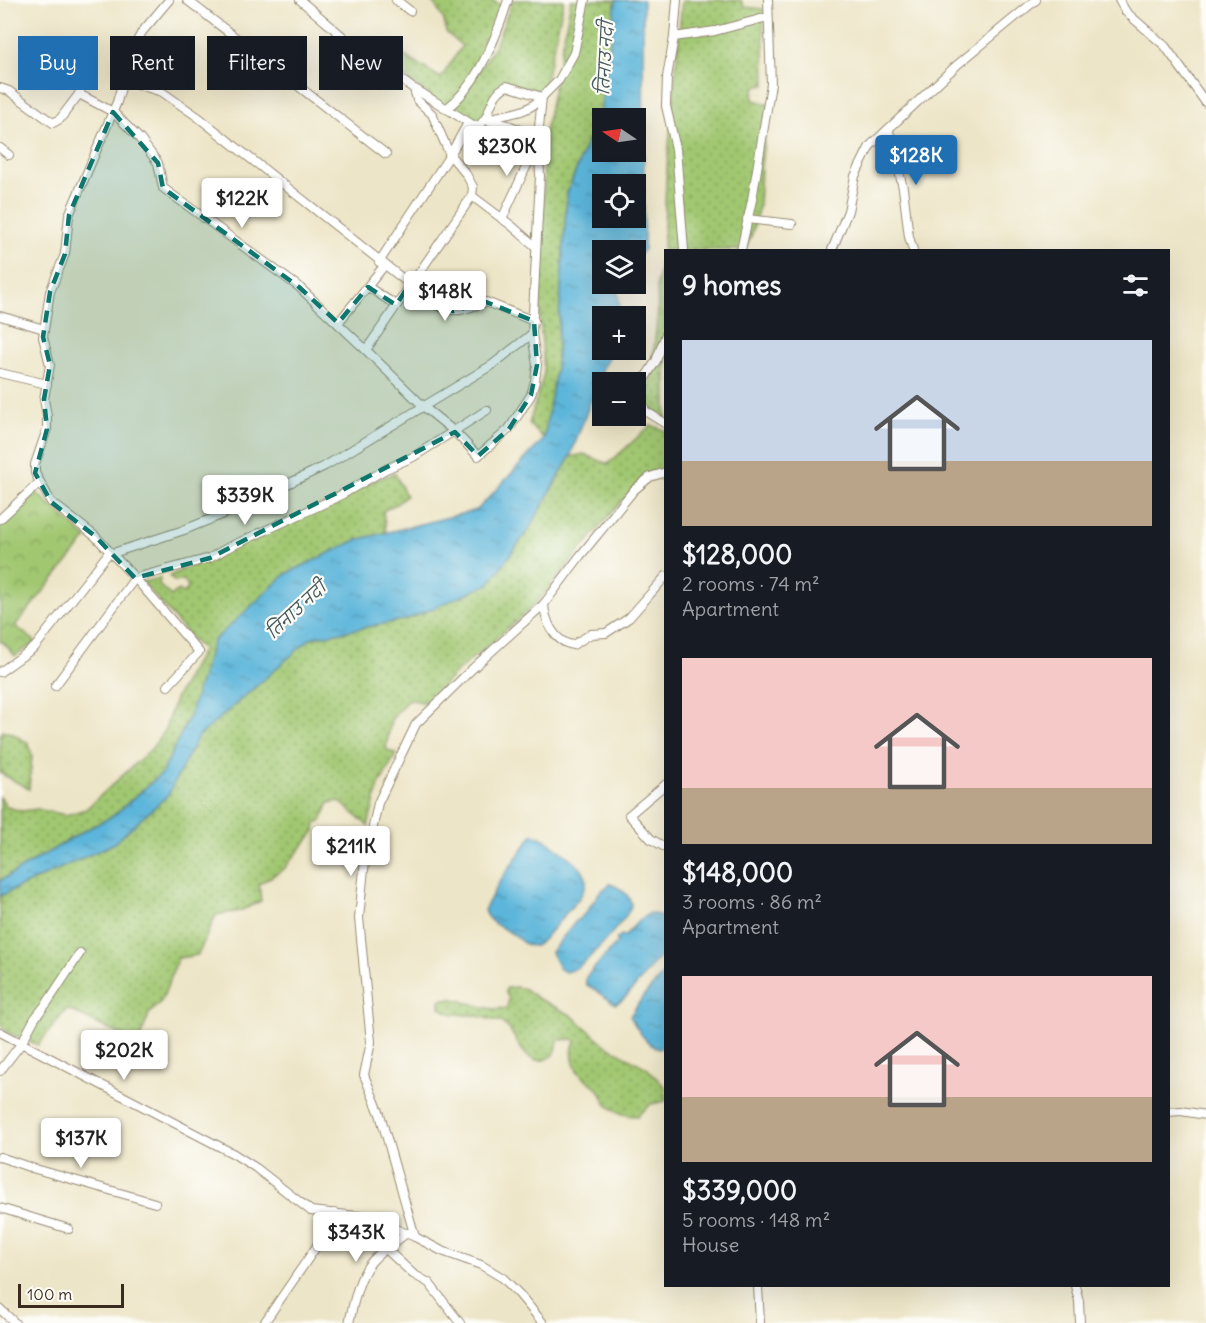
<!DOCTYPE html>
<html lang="en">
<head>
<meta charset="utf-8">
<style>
	body { margin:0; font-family:Delius,"Playpen Sans Deva",sans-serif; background:#20242c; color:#f1f3f6; height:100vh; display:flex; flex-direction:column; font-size:22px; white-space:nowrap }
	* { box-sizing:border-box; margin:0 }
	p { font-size:20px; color:#9ea1a6 }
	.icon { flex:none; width:33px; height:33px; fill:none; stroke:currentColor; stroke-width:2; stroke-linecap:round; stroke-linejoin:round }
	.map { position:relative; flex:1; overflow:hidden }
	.sheet { position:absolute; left:664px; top:249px; width:506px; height:1038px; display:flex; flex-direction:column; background:#171b24; border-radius:0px; box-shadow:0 6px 24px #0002 }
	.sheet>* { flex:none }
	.hud { position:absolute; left:18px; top:36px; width:556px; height:54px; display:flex; gap:12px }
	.needle { width:39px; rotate:283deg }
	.tools { position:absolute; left:592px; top:108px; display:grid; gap:12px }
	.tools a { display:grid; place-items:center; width:54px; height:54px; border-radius:0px; background:#171b24; box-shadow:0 6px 24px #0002; font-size:30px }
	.scale { position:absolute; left:18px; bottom:15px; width:106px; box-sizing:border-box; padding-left:6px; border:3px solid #3b2a1e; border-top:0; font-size:16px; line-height:21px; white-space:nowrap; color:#3b2a1e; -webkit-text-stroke:4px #fdfcf7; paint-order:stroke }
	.price { position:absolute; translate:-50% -51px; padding:0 14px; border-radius:6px; background:#fff; color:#222; font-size:20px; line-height:39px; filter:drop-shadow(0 2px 3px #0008) }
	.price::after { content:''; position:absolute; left:50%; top:36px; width:18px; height:14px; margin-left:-9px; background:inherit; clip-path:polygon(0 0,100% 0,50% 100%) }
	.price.active { background:#1f6fb2; color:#fff }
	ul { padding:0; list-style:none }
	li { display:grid; align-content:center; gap:12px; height:318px; padding:0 18px }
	li span { display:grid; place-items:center; height:186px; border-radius:0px; color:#555 }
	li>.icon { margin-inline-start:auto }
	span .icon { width:108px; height:108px; fill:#fffc; stroke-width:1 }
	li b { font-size:26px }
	h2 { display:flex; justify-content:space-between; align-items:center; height:72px; padding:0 18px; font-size:26px }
	.pill { padding:0 21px; border-radius:0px; background:#171b24; box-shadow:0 6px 24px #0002; font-size:21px; line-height:54px }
	.pill.active { background:#1f6fb2; color:#fff }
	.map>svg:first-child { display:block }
</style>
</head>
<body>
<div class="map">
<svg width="1206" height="1323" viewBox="0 0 1206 1323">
	<defs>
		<pattern id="grass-dots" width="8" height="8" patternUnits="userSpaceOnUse" patternTransform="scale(1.5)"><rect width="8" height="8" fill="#a1c771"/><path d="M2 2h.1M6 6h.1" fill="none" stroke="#84a25c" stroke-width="1.8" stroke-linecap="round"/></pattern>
		<pattern id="park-crowns" width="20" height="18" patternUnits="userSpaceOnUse" patternTransform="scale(1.5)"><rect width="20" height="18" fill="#a1c771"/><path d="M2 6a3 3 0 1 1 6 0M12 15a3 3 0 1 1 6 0" fill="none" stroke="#84a25c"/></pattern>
		<pattern id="water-ripples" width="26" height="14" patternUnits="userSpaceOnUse" patternTransform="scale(1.5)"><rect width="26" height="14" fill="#5cb5da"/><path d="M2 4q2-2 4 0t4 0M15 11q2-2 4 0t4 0" fill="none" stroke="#4d93b0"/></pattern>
	</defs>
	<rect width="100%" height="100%" fill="#fdfcf7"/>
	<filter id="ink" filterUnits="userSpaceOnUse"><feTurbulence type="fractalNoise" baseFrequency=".0167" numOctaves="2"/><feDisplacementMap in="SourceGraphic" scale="12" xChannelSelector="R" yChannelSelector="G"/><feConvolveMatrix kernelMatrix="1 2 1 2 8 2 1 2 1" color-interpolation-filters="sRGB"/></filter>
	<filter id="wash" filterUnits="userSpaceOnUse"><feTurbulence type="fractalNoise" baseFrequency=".008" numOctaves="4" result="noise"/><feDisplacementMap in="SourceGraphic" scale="24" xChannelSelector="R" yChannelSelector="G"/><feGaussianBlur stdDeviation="1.35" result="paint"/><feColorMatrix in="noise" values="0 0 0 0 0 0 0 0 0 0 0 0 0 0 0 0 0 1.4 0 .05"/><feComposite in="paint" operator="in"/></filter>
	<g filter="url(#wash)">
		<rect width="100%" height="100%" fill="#ede5c7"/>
		<g fill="url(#grass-dots)" stroke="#6e7848" stroke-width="1.5">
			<path d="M430 0H492L504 7C492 37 472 88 446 107L376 58 386 45 441 78 462 46 446 32 444 20 435 5Z"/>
			<polygon points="513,0 564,0 543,93 507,83 478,125 454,110 495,46"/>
			<polygon points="571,0 616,0 601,108 567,193 556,368 544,439 529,424 544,373 539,302 543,253 544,137"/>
			<polygon points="682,0 741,0 744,7 763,9 765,85 754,87 753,100 769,104 761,165 759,206 752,234 745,250 666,250 666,419 647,406 658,313 657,282 663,252 666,179"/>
			<polygon points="651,425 666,431 666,469 645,476 619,504 535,605 452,676 427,703 408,699 391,720 386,749 396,754 379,785 368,826 339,801 329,803 321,821 316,823 315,831 284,869 259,884 261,901 240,911 216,915 198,955 178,958 162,1000 149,1014 139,1042 110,1030 67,1009 38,1045 7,1032 0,1026 0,896 113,844 168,795 197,738 311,638 408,619 489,584 529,529 570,457 584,454 608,464"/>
			<polygon points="395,473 406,496 398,503 383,511 386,533 356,540 189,717 162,773 113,816 84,831 0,881 0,797 7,807 22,811 37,809 66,815 86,809 151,749 164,732 175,699 203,649 196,644 143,582 160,578 159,585 171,596 178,590 184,593 189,587 183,580 175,582 169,576 351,493 371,482"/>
			<polygon points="3,731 12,733 29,744 32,756 29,789 0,773 0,735"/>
			<path d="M516 987 525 989 537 998 571 1015 607 1046 647 1068 666 1088V1101L651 1104 637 1116C627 1117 608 1110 604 1100 602 1096 601 1091 597 1088 585 1076 577 1078 573 1059 572 1051 572 1048 575 1041L573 1039 558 1040C557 1049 556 1056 547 1059 526 1066 519 1044 510 1030 508 1027 503 1024 500 1021 490 1020 481 1016 471 1015 460 1014 448 1016 440 1007V1000C463 994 479 1013 507 1008L509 999 505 991 507 988Z"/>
		</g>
		<polygon fill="url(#park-crowns)" stroke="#6e7848" stroke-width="1.5" points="36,492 87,538 15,626 36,642 15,656 3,642 0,642 0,524 22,508"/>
		<g fill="url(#water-ripples)" stroke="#4c707c" stroke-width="1.5" fill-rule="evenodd">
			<path d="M616 0H643L644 249 636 260V250H603V284H618L617 286 621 316H603V350H613L603 368 570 457 529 529 489 584 408 619 311 638 197 738 168 795 113 844 0 896V881L84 831 113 816 162 773 189 717 213 641 286 574 356 540 477 510 544 439 556 368 567 193 601 108ZM603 118H636V152H603ZM603 184H636V218H603Z"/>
			<path d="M533 834C543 836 582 865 585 875 588 883 584 890 580 897L543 940 535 946C525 946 521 941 514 935 503 927 488 924 484 910L500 881Z"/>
			<path d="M610 884C618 886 632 896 631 906 630 915 591 957 582 964 577 968 571 971 565 972L559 968 551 952 576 921 586 913 599 893Z"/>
			<path d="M650 913 661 916 666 921V951C652 962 628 1001 615 1004L586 984V977L616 944 617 938 622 935 624 937 639 920Z"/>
			<path d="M666 971V1046L659 1049C646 1045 636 1027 630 1016L642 998Z"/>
		</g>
	</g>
	<g filter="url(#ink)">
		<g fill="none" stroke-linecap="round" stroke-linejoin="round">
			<g stroke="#948872" stroke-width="10">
				<g id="minor">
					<polyline points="187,0 386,154"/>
					<polyline points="300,0 347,40 414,89 417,100 432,114 450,155 466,174 473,187 472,196 512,226 536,247"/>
					<polyline points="396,0 410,11"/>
					<polyline points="677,0 674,37 667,77 666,106 676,149 684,250"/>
					<polyline points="1119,0 1126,12 1165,46 1206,103"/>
					<polyline points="674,37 715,31 768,17"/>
					<polyline points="26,52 81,87 79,94"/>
					<path d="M123 80 162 92 198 117 436 305C461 315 461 309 486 302L534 321"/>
					<polyline points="0,88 9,91 53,123 60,119 79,94 113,112 140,139 158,163 163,188 299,287 366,350 424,407 455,432 478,456 509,429 531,395 535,381 537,365 532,334 540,176 538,137 542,97 559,80 574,53 585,0"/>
					<path d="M415 89 476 127C493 119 487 95 507 86L542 97C527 115 506 113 484 120L508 125 538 137"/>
					<path d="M446 109C477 86 497 36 508 0"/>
					<polyline points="889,131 903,188 909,237 913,250"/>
					<polyline points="0,148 9,155"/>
					<polyline points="502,219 527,165 538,150"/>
					<polyline points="747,219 792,224"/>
					<polyline points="741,250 752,200 771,84 768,0"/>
					<polyline points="832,250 848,211 855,176 870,146 957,65 1036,0"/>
					<polyline points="379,262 450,155 468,123"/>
					<polyline points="368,287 396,305"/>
					<polyline points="0,316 44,329"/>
					<polyline points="338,323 384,266"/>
					<polyline points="666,334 656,361 641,384 639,392 645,411 666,424"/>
					<polyline points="366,350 472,196"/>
					<polyline points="0,373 47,384"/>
					<polyline points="0,519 40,482"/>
					<path d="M544 604C545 621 554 642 573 645L591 634 606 633 629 618 666 576"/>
					<polyline points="0,672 35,647 107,555 184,530 238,508 325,466 492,365 532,334"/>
					<polyline points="55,686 135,578 95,536 51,502 35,473 35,464 47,429 47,416 44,399 50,365 43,337 50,292 65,254 69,215 117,102 131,52 142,32 169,0"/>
					<polyline points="168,686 199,652 135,578 210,558 227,548 336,498 386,469 413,457 487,410"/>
					<polyline points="663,846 651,839 629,815 666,784"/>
					<polyline points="0,1032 234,1154 256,1168 311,1211 367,1217 415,1237"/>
					<polyline points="0,1071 21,1044 35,1018 47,1003 80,953"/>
					<polyline points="1168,1112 1181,1111 1206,1115"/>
					<polyline points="0,1157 32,1168 155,1203"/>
					<polyline points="0,1208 69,1229"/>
					<polyline points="385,1248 413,1274 429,1283 460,1323"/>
					<polyline points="758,1286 760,1323"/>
					<polyline points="1075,1286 1079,1301 1080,1323"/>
					<polyline points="0,1309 15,1323"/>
					<polyline points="264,1323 325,1234 334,1213"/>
					<path d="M349 1323C354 1302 358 1276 373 1260 383 1249 396 1242 407 1233"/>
					<polyline points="543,1323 519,1294 503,1278 481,1265 442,1251 415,1237 380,1114 364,1075 371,1042 359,918 364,869 378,803 416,724 472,669 544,604 580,556 634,490 650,477 666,472"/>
				</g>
			</g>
			<use href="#minor" stroke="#fff" stroke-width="8"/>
		</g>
	</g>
	<path fill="#0f766e" fill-opacity="0.2" stroke="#0f766e" stroke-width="4.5" stroke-dasharray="12 8" stroke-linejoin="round" d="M113 112 158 163 163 188 299 287 338 323 368 287 396 305 410 284 453 311 486 302 534 321 537 365 531 395 509 429 478 456 455 432 210 558 135 578 95 536 51 502 35 473 47 429 44 399 50 365 43 337 50 292 65 254 69 215Z"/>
	<g text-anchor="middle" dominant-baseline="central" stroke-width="4.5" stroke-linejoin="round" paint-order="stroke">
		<g font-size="16" font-style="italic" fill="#475b60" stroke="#fdfcf7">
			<text transform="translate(605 58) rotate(-87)">तिनाउ नदी</text>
			<text transform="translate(296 610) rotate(-43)">तिनाउ नदी</text>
		</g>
	</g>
</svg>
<div class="tools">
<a><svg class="needle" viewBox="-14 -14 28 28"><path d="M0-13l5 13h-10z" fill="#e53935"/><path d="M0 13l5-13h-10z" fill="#9ea1a6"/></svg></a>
<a><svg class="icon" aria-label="locate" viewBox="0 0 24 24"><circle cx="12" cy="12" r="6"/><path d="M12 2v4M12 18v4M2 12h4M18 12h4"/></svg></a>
<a><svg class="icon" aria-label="layers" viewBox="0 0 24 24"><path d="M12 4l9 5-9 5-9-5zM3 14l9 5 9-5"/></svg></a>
<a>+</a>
<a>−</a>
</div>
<div class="scale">100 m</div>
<b class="price" style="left:507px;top:177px">$230K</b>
<b class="price active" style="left:916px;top:186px">$128K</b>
<b class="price" style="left:242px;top:229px">$122K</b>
<b class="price" style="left:445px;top:322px">$148K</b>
<b class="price" style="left:245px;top:526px">$339K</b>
<b class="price" style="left:351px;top:877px">$211K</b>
<b class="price" style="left:124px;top:1081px">$202K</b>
<b class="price" style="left:81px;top:1169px">$137K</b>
<b class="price" style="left:356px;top:1263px">$343K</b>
<div class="hud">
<a class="pill active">Buy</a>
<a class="pill">Rent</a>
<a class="pill">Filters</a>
<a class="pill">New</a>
</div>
<section class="sheet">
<h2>9 homes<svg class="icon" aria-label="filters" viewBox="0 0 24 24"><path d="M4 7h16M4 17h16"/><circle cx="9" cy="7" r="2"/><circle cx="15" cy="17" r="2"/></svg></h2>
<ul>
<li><span style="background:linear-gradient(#c9d6e8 65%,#b9a48a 0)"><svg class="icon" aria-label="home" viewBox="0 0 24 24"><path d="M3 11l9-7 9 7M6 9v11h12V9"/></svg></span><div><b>$128,000</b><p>2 rooms · 74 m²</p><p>Apartment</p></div></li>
<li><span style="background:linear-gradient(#f6c9c9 70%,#b9a48a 0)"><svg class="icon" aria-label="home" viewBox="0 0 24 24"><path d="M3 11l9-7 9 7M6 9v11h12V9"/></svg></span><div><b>$148,000</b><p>3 rooms · 86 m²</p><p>Apartment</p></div></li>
<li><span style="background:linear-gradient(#f6c9c9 65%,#b9a48a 0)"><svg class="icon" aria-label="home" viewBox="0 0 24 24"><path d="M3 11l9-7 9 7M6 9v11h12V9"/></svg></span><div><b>$339,000</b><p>5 rooms · 148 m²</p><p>House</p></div></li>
</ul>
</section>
</div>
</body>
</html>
